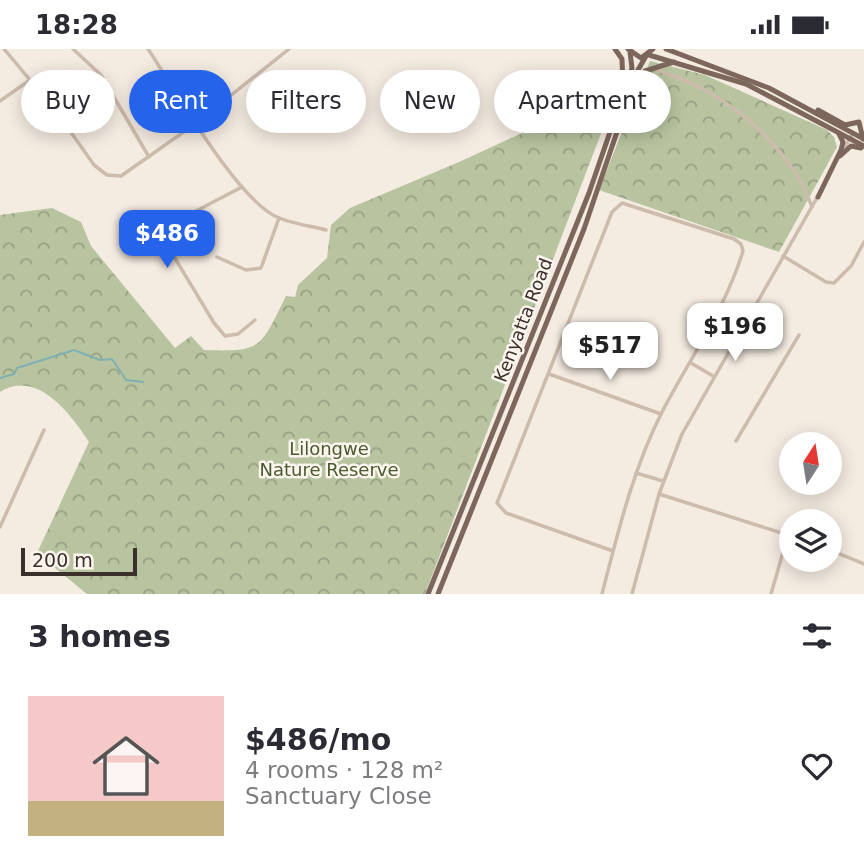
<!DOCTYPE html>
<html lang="en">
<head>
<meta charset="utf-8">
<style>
	body { margin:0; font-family:"DejaVu Sans",sans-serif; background:#f2f2f3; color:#2b2b33; height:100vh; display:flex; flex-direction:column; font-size:26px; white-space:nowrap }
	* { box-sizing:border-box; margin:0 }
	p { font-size:23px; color:#7c7c81 }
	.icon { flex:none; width:38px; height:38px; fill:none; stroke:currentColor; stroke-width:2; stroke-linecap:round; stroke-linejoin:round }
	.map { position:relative; height:545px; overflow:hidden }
	.side { display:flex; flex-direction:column; background:#fff; flex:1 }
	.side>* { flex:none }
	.guide { position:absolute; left:21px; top:21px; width:822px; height:63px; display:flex; gap:14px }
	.needle { width:46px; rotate:12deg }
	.fabs { position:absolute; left:779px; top:383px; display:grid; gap:14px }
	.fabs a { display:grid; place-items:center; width:63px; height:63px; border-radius:50%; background:#fff; box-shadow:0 4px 18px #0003; font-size:35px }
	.scale { position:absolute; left:21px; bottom:18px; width:116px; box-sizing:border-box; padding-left:7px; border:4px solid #3b302b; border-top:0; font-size:19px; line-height:24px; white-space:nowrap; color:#3b302b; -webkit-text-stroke:5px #fbf5ee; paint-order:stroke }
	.price { position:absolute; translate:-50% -60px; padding:0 16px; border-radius:14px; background:#fff; color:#222; font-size:23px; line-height:46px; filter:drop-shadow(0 2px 4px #0008) }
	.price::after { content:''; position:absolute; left:50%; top:42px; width:21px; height:16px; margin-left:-10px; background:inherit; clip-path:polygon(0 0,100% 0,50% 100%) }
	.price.selected { background:#2563eb; color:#fff }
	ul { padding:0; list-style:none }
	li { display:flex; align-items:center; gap:21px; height:175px; padding:0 28px }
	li+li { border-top:2px solid #e1e1e2 }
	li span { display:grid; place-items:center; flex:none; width:196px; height:140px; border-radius:0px; color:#555 }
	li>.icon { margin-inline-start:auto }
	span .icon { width:84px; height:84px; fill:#fffc; stroke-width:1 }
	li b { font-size:30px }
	h2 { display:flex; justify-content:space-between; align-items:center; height:84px; padding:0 28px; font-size:30px }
	.pill { padding:0 24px; border-radius:32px; background:#fff; box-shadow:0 4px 18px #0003; font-size:24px; line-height:63px }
	.pill.selected { background:#2563eb; color:#fff }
	.status { display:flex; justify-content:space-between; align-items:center; height:49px; padding:0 35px; background:#fff; direction:ltr }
	.status svg { height:19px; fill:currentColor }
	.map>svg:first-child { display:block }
</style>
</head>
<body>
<div class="status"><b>18:28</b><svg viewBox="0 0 49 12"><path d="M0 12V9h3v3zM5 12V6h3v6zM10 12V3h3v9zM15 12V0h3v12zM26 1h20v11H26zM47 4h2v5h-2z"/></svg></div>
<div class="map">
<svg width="864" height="545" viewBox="0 0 864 545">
	<defs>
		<pattern id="forest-crowns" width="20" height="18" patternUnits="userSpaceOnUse" patternTransform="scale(1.75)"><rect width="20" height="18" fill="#b8c4a0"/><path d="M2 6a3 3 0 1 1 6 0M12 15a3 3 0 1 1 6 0" fill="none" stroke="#97a083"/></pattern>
	</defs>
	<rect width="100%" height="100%" fill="#f4ebe1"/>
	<g fill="url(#forest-crowns)">
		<polygon points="650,12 705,26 827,81 834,88 837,98 779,203 599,141"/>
		<path d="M618 40 425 545H87L37 504 89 393C70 364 37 320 0 343V166L52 159 81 173 91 197 175 299 191 287 204 301C263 303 260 299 286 247L295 248 298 236 327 209 331 176 350 159 459 113Z"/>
	</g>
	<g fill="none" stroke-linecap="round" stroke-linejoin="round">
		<polyline stroke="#7fb0b2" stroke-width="2" points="0,329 14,325 17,319 74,301 100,311 112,310 126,331 143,333"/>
		<g stroke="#cdbbac" stroke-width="3.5">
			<polyline points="4,0 56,62 94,116 107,126 121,127 195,75 289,0"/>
			<polyline points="73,0 101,26 149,108"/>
			<path d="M148 0C175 40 237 152 279 169 294 175 311 177 326 181"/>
			<path d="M653 19C670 27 687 31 703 40 750 66 794 108 812 158"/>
			<polyline points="0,52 30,31"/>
			<polyline points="842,103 853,84"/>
			<polyline points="242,138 175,173 167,183 167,196 214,274 225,287 238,285 255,271"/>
			<polyline points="783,207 826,233 834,234 851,217 864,193"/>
			<polyline points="217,208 246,221 261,219 279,169"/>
			<polyline points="691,314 713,327"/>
			<polyline points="549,325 661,365"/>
			<polyline points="736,392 799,286"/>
			<polyline points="636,424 663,432"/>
			<polyline points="659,445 791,487"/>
			<polyline points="0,478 44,381"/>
			<polyline points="830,501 864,515"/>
			<path d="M602 545C618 483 633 420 662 363 690 309 725 261 743 202L741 195 734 190 622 154 612 163 497 454 506 464 613 502"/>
			<polyline points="632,545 659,445 682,385 818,147"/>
			<polyline points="771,545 788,486"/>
		</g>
		<g stroke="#7d675c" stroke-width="5">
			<polyline points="615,0 622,10 623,36"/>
			<polyline points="628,0 641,9 653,0"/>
			<polyline points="666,0 769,39 864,90"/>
			<polyline points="649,6 746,35 864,97"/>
			<polyline points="636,35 645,22 674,13"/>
			<polyline points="818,61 845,76 859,73 863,90"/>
			<polyline points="840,107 851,97 861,99"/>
			<polyline points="818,148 841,101 843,93 839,85"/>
			<polyline points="428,545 589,144 632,19 630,3"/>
			<polyline points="438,545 584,180 638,21 646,7"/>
		</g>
	</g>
	<g text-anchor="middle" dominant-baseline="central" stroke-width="5" stroke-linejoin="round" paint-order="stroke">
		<g font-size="18" fill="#3b302b" stroke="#fbf5ee">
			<text transform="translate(523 271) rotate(-69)">Kenyatta Road</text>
		</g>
		<g font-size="18" fill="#4a5a2e" stroke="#fbf5ee">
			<text x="329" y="399">Lilongwe<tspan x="329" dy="21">Nature Reserve</tspan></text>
		</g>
	</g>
</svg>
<div class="fabs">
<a><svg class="needle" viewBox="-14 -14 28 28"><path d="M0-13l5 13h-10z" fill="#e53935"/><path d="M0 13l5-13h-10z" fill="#7c7c81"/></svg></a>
<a><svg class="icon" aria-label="layers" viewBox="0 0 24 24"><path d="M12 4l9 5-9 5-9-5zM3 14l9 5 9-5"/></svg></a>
</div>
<div class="scale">200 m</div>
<b class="price selected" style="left:167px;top:221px">$486</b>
<b class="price" style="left:735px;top:314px">$196</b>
<b class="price" style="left:610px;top:333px">$517</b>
<div class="guide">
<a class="pill">Buy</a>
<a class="pill selected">Rent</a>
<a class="pill">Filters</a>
<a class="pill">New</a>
<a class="pill">Apartment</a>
</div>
</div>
<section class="side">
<h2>3 homes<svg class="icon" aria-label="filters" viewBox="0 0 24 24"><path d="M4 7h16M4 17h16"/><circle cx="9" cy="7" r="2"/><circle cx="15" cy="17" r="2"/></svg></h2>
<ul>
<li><span style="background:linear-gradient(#f6c9c9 75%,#c2b280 0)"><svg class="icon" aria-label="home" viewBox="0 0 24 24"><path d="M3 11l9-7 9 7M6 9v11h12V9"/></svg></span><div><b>$486/mo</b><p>4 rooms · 128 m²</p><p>Sanctuary Close</p></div><svg class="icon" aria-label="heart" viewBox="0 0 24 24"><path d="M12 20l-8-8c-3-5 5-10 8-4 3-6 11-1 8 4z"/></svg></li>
</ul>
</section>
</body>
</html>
